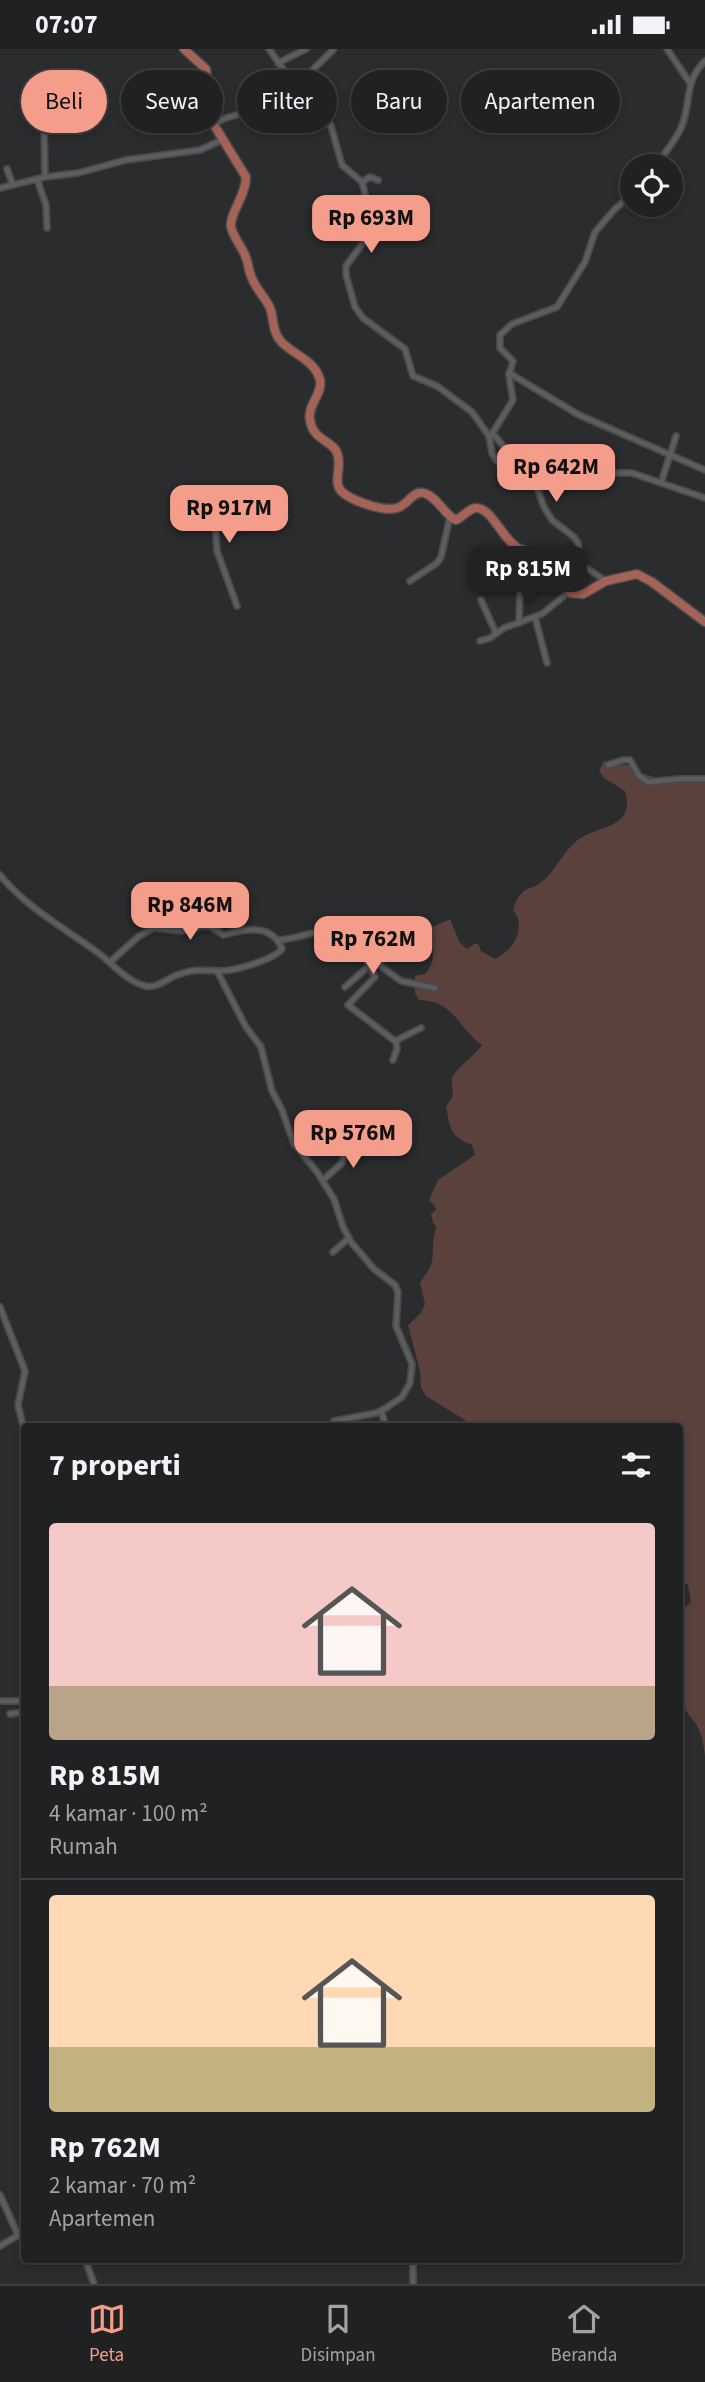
<!DOCTYPE html>
<html lang="id">
<head>
<meta charset="utf-8">
<style>
	body { margin:0; font-family:"Source Sans 3",sans-serif; background:#28292a; color:#f1f3f6; height:100vh; display:flex; flex-direction:column; font-size:26px; white-space:nowrap }
	* { box-sizing:border-box; margin:0 }
	p { font-size:23px; color:#a2a3a5 }
	.icon { flex:none; width:38px; height:38px; fill:none; stroke:currentColor; stroke-width:2; stroke-linecap:round; stroke-linejoin:round }
	.map { position:relative; flex:1; overflow:hidden }
	.side { position:absolute; left:21px; top:1374px; width:662px; height:840px; display:flex; flex-direction:column; background:#202122; border-radius:7px; box-shadow:0 4px 10px #0003,0 0 0 2px #3d3e40 }
	.side>* { flex:none }
	.banner { position:absolute; left:21px; top:21px; width:663px; height:63px; display:flex; gap:14px }
	.controls { position:absolute; left:620px; top:105px; display:grid; gap:14px }
	.controls a { display:grid; place-items:center; width:63px; height:63px; border-radius:50%; background:#202122; box-shadow:0 4px 10px #0003,0 0 0 2px #3d3e40; font-size:35px }
	.price { position:absolute; translate:-50% -60px; padding:0 16px; border-radius:14px; background:#f49d8b; color:#111; font-size:23px; line-height:46px; filter:drop-shadow(0 2px 4px #0008) }
	.price::after { content:''; position:absolute; left:50%; top:42px; width:21px; height:16px; margin-left:-10px; background:inherit; clip-path:polygon(0 0,100% 0,50% 100%) }
	.price.on { background:#222; color:#fff }
	ul { padding:0; list-style:none }
	li { display:grid; align-content:center; gap:14px; height:371px; padding:0 28px }
	li+li { border-top:2px solid #3d3e40 }
	li span { display:grid; place-items:center; height:217px; border-radius:7px; color:#555 }
	li>.icon { margin-inline-start:auto }
	span .icon { width:126px; height:126px; fill:#fffc; stroke-width:1 }
	li b { font-size:30px }
	h2 { display:flex; justify-content:space-between; align-items:center; height:84px; padding:0 28px; font-size:30px }
	.tag { padding:0 24px; border-radius:32px; background:#202122; box-shadow:0 4px 10px #0003,0 0 0 2px #3d3e40; font-size:24px; line-height:63px }
	.tag.on { background:#f49d8b; color:#111 }
	.status { display:flex; justify-content:space-between; align-items:center; height:49px; padding:0 35px; background:#202122; direction:ltr }
	.status svg { height:19px; fill:currentColor }
	.tabs { display:flex; justify-content:space-around; align-items:center; height:98px; border-top:2px solid #3d3e40; background:#202122; font-size:19px; color:#a2a3a5 }
	.tabs a { display:grid; justify-items:center; gap:4px }
	.tabs .on { color:#f49d8b }
	.map>svg:first-child { display:block }
</style>
</head>
<body>
<div class="status"><b>07:07</b><svg viewBox="0 0 49 12"><path d="M0 12V9h3v3zM5 12V6h3v6zM10 12V3h3v9zM15 12V0h3v12zM26 1h20v11H26zM47 4h2v5h-2z"/></svg></div>
<div class="map">
<svg width="705" height="2235" viewBox="0 0 705 2235">
	<rect width="100%" height="100%" fill="#2b2c2e"/>
	<path fill="#5b413c" d="M604 712 631 717 641 724 659 730 662 734 705 733V1707L702 1688 696 1675 679 1653V1564L691 1553 688 1536 679 1532V1377H471L468 1373 426 1347 421 1339 420 1322 408 1276 421 1264 425 1255 420 1234C432 1216 433 1216 433 1194 433 1188 436 1183 436 1177L433 1174 431 1165 436 1161 435 1157 429 1151 438 1131 475 1106 472 1096C449 1087 451 1080 446 1058L453 1047C453 1042 451 1035 452 1030 454 1020 476 1006 482 996 457 978 455 952 419 951L415 944V927L425 925C438 911 432 896 428 880L450 870 460 894 467 900 474 895H478L481 902 495 910C514 901 527 878 513 861 515 854 518 847 524 842 528 839 535 838 539 835 555 824 562 803 579 790 599 776 636 779 625 742L604 729 599 722Z"/>
	<g fill="none" stroke-linecap="round" stroke-linejoin="round">
		<g stroke="#494a4c" stroke-width="8">
			<g id="minor">
				<polyline points="269,0 293,34 325,66 331,77 342,116 362,133 366,148 369,186 346,217 346,226 355,258 363,269 405,300 413,327 437,337 472,363 489,387 492,404 496,411 507,421 536,436 544,458 552,471 574,488 578,494 580,510 585,518 606,532"/>
				<polyline points="667,0 690,34"/>
				<polyline points="278,14 306,0"/>
				<polyline points="296,37 333,1"/>
				<polyline points="213,75 226,69 254,61 293,34"/>
				<path d="M656 117C664 104 674 94 681 79 692 55 683 33 705 12"/>
				<polyline points="7,120 13,136"/>
				<polyline points="45,128 44,75 46,67 61,57"/>
				<polyline points="37,130 46,156 47,179"/>
				<polyline points="362,133 370,128 378,131"/>
				<polyline points="0,139 45,128 78,124 126,111 200,101 222,91"/>
				<polyline points="509,324 579,366 705,421"/>
				<polyline points="493,385 506,400 529,408 557,413 596,424 632,424 705,449"/>
				<polyline points="490,388 513,351 509,326 513,312 500,299 500,286 512,275 557,258 585,213 595,183 615,160 632,145"/>
				<polyline points="661,434 676,387"/>
				<polyline points="202,446 215,470 217,502 237,557"/>
				<polyline points="410,532 437,514 441,508 450,468"/>
				<polyline points="481,551 496,584"/>
				<polyline points="535,568 547,614"/>
				<polyline points="519,574 520,545"/>
				<polyline points="480,592 490,589 504,579 542,565 569,543"/>
				<polyline points="608,716 623,711 630,711 639,727 648,733 680,730 705,730"/>
				<path d="M0 826C27 859 63 878 97 903 112 914 126 932 145 937 157 940 169 928 180 925 194 920 203 921 217 922 232 923 273 911 282 900 272 874 245 880 224 886L211 878 205 877 181 882 154 879 139 887 110 913"/>
				<path d="M278 891C300 890 317 878 339 885L340 893 369 903 383 919 401 932 435 939"/>
				<polyline points="369,903 366,911 375,928 348,956 395,992 421,979"/>
				<polyline points="217,922 246,978 261,998 272,1042 282,1061 294,1095 317,1123 334,1150 343,1178 351,1193 374,1220 395,1236 398,1243 396,1277 412,1315 410,1334 402,1348 386,1359 376,1364 334,1372"/>
				<polyline points="345,938 369,917"/>
				<polyline points="393,1011 397,1000 396,992"/>
				<polyline points="323,1131 342,1114 348,1090"/>
				<polyline points="333,1203 349,1189"/>
				<polyline points="0,1258 25,1322 18,1356 24,1380"/>
				<polyline points="381,1362 386,1377"/>
				<polyline points="0,1652 24,1652"/>
				<polyline points="10,1665 24,1663"/>
				<polyline points="0,2146 18,2186"/>
				<polyline points="0,2197 24,2183"/>
				<polyline points="85,2210 94,2235"/>
				<polyline points="413,2235 413,2212 415,2210"/>
			</g>
		</g>
		<g stroke="#494a4c" stroke-width="11">
			<path id="primary" d="M184 0 206 20 207 28 203 50 206 63 246 128C246 147 229 165 231 178 233 187 239 194 243 202 248 210 248 219 251 227 255 239 265 248 270 259 274 269 272 281 279 290 290 305 315 310 320 331 323 345 307 356 310 371 313 393 335 391 338 407 342 422 330 436 346 446 357 453 384 463 397 459 407 457 413 441 424 444 439 449 443 465 456 471 463 468 467 461 475 459 491 457 502 490 518 499 531 506 543 500 555 504L565 535 571 544 583 545 606 532 637 525 652 533 705 573"/>
		</g>
		<use href="#minor" stroke="#5c5d5f" stroke-width="4.5"/>
		<use href="#primary" stroke="#a56257" stroke-width="8"/>
	</g>
</svg>
<div class="controls">
<a><svg class="icon" aria-label="locate" viewBox="0 0 24 24"><circle cx="12" cy="12" r="6"/><path d="M12 2v4M12 18v4M2 12h4M18 12h4"/></svg></a>
</div>
<b class="price" style="left:371px;top:206px">Rp 693M</b>
<b class="price" style="left:556px;top:455px">Rp 642M</b>
<b class="price" style="left:229px;top:496px">Rp 917M</b>
<b class="price on" style="left:528px;top:557px">Rp 815M</b>
<b class="price" style="left:190px;top:893px">Rp 846M</b>
<b class="price" style="left:373px;top:927px">Rp 762M</b>
<b class="price" style="left:353px;top:1121px">Rp 576M</b>
<div class="banner">
<a class="tag on">Beli</a>
<a class="tag">Sewa</a>
<a class="tag">Filter</a>
<a class="tag">Baru</a>
<a class="tag">Apartemen</a>
</div>
<section class="side">
<h2>7 properti<svg class="icon" aria-label="filters" viewBox="0 0 24 24"><path d="M4 7h16M4 17h16"/><circle cx="9" cy="7" r="2"/><circle cx="15" cy="17" r="2"/></svg></h2>
<ul>
<li><span style="background:linear-gradient(#f6c9c9 75%,#b9a48a 0)"><svg class="icon" aria-label="home" viewBox="0 0 24 24"><path d="M3 11l9-7 9 7M6 9v11h12V9"/></svg></span><div><b>Rp 815M</b><p>4 kamar · 100 m²</p><p>Rumah</p></div></li>
<li><span style="background:linear-gradient(#ffd9b3 70%,#c2b280 0)"><svg class="icon" aria-label="home" viewBox="0 0 24 24"><path d="M3 11l9-7 9 7M6 9v11h12V9"/></svg></span><div><b>Rp 762M</b><p>2 kamar · 70 m²</p><p>Apartemen</p></div></li>
</ul>
</section>
</div>
<nav class="tabs">
<a class="on"><svg class="icon" aria-label="map" viewBox="0 0 24 24"><path d="M3 6l6-2 6 2 6-2v14l-6 2-6-2-6 2zM9 4v14M15 6v14"/></svg>Peta</a>
<a><svg class="icon" aria-label="saved" viewBox="0 0 24 24"><path d="M7 4h10v16l-5-4-5 4z"/></svg>Disimpan</a>
<a><svg class="icon" aria-label="home" viewBox="0 0 24 24"><path d="M3 11l9-7 9 7M6 9v11h12V9"/></svg>Beranda</a>
</nav>
</body>
</html>
